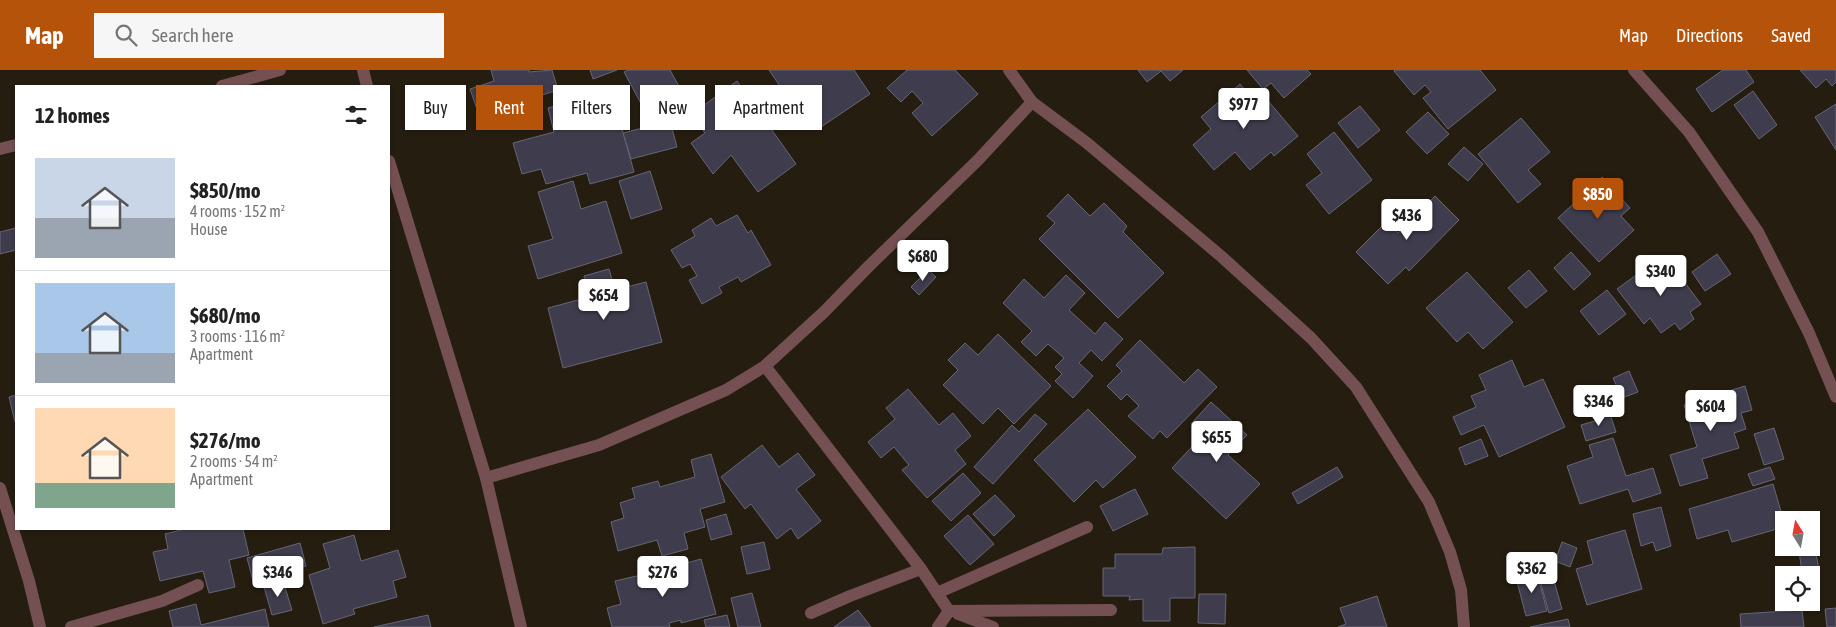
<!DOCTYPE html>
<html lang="en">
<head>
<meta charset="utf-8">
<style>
	body { margin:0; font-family:"Asap Condensed",sans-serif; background:#f6f6f6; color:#222; height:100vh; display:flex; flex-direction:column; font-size:19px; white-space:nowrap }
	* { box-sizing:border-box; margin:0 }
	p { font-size:16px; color:#767676 }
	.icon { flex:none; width:28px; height:28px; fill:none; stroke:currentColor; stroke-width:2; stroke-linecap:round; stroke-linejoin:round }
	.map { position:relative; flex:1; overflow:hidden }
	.panel { position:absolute; left:15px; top:15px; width:375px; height:445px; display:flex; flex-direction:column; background:#fff; border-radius:0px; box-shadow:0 1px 4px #0004 }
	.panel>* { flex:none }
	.hud { position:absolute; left:405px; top:15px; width:475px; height:45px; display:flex; gap:10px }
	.needle { width:32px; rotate:349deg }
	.buttons { position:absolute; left:1775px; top:441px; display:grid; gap:10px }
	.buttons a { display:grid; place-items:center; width:45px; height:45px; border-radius:0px; background:#fff; box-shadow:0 1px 4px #0004; font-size:25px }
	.price { position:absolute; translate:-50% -42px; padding:0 11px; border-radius:5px; background:#fff; color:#222; font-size:16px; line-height:32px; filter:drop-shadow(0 1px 2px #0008) }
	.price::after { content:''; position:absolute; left:50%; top:30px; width:15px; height:11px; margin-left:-8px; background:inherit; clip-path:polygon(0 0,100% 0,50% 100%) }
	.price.current { background:#b45309; color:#fff }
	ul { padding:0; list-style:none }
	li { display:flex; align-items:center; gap:15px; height:125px; padding:0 20px }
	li+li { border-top:1px solid #e0e0e0 }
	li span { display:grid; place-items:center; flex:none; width:140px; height:100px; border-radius:0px; color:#555 }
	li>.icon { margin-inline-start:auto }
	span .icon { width:60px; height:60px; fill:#fffc; stroke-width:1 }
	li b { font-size:21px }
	h2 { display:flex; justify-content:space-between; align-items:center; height:60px; padding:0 20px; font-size:21px }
	.pill { padding:0 18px; border-radius:0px; background:#fff; box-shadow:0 1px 4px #0004; font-size:18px; line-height:45px }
	.pill.current { background:#b45309; color:#fff }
	header { display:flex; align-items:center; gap:30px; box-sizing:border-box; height:70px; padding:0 25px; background:#b45309; color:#fff }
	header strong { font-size:24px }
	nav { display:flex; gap:28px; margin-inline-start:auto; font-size:18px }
	.search { width:350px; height:45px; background:#f6f6f6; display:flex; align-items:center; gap:12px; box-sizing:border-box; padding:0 18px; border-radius:0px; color:#767676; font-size:19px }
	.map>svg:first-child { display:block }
</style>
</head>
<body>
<header>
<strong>Map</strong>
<div class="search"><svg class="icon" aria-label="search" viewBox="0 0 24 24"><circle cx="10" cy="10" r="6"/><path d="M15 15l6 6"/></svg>Search here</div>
<nav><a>Map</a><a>Directions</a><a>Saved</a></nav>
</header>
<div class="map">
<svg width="1836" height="557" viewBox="0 0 1836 557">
	<rect width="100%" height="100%" fill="#251d0f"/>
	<g fill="#3f3d4d" stroke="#676576">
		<polygon points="491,0 529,0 529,2 552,0 558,20 479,45 470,19 494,11"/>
		<polygon points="590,0 617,0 593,9"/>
		<polygon points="628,0 670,0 681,20 644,39 624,2"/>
		<polygon points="769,0 854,0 870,24 818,59 792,21 786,25"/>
		<polygon points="907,0 955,0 978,24 932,66 912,43 923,33 912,21 901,32 887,18"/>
		<polygon points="1138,0 1183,0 1170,11 1161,1 1147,12"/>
		<polygon points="1247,0 1307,0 1311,4 1284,28 1271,13 1263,19"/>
		<polygon points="1395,0 1480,0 1496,20 1448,59 1423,28 1431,22 1425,15 1414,25 1394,1"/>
		<polygon points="1723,0 1746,0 1754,12 1712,42 1696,19"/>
		<polygon points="1800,0 1836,0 1836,12 1832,16 1826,9 1816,18"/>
		<polygon points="737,11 796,94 758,122 731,85 713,104 691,73 705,63 692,44"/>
		<polygon points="1240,14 1250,26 1258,19 1298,66 1274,86 1271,82 1250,100 1235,82 1214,100 1193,75 1211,59 1201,47"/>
		<polygon points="1753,21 1777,55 1759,69 1734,35"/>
		<polygon points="583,28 590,56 619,48 634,102 590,114 587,103 546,114 541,99 522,104 513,73 554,62 548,38"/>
		<polygon points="1836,34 1836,80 1815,47"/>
		<polygon points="1360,36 1380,60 1358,78 1338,53"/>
		<polygon points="1428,42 1449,64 1427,84 1406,62"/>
		<polygon points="1521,48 1550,82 1528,100 1541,114 1518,133 1478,84"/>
		<polygon points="670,51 677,77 631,89 623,63"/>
		<polygon points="1334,62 1372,110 1329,144 1306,115 1322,103 1307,84"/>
		<polygon points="1464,77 1483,94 1468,111 1448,94"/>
		<polygon points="650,101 662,139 631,149 619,111"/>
		<polygon points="1602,107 1630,138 1621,146 1634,160 1599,192 1558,148"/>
		<polygon points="573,111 581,139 606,131 622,183 538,209 528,176 553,169 538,122"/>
		<polygon points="1068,124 1090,146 1104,133 1127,156 1123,162 1164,203 1118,248 1039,169 1055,153 1047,146"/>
		<polygon points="1435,126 1459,150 1409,201 1406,197 1388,214 1356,182 1387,151 1398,163"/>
		<polygon points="737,145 748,163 751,160 771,195 741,212 738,207 719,217 722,223 702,234 689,210 697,206 690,194 682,198 671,180 695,166 692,160 711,148 716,156"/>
		<polygon points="16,158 16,180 0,184 0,162"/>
		<polygon points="1571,182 1591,204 1574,220 1554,198"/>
		<polygon points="1717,184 1731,204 1705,221 1692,202"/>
		<polygon points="1666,188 1701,234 1690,242 1694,249 1680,260 1675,253 1661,263 1650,248 1644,254 1617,219 1643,200 1645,204"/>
		<polygon points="609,199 615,220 646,212 662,272 563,298 548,238 589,227 584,206"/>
		<polygon points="928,200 936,207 919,225 911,217"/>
		<polygon points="1529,200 1547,221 1526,238 1508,218"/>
		<polygon points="1467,202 1513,252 1483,279 1468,262 1457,272 1426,238"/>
		<polygon points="1066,205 1085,223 1069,240 1095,264 1105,252 1123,269 1102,291 1091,280 1079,293 1093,306 1073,328 1055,311 1062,304 1055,297 1064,288 1048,274 1036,286 1021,272 1032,261 1003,233 1024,209 1044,228"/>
		<polygon points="1607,220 1626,244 1599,265 1580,241"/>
		<polygon points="998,264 1051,316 1014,354 998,338 983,354 943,315 958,300 948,290 965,273 978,285"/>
		<polygon points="1140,270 1184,313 1198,299 1217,317 1167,368 1160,361 1153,369 1128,346 1139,336 1127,324 1121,330 1107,316 1122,301 1116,295"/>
		<polygon points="1512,290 1524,317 1543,309 1565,357 1499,387 1484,355 1461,365 1453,347 1476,337 1471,326 1486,320 1479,305"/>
		<polygon points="1629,301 1638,322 1622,328 1613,308"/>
		<polygon points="1745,316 1752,340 1741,343 1746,359 1734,363 1739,378 1702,389 1708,408 1680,416 1670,385 1697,377 1684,335"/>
		<polygon points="1615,317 1620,331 1610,335 1604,321"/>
		<polygon points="908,319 939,355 953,343 971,366 955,380 966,394 927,428 902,400 909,395 894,377 881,388 868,372 895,349 886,338"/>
		<polygon points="16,325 16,352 15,352 9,327"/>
		<polygon points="1211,332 1247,365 1228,385 1260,414 1226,449 1172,398 1203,365 1191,354"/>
		<polygon points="1088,339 1136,387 1103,418 1096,410 1074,432 1034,390"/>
		<polygon points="1609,341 1616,362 1586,371 1581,355 1595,351 1593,346"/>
		<polygon points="1035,344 1047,354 993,414 974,397 1012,355 1019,362"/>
		<polygon points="1774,358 1784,389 1764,395 1754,364"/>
		<polygon points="1613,368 1626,406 1653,398 1661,423 1633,432 1628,419 1580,434 1567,396 1593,387 1589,375"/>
		<polygon points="1481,369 1488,386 1465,395 1459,378"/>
		<polygon points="762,375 779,397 798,383 815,405 796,419 821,451 798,469 791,458 777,469 751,434 745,439 721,407"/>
		<polygon points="711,384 725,432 700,439 705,457 684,463 688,479 662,486 657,470 618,481 611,452 624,448 620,433 635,428 632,418 658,411 660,417 695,407 691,390"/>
		<polygon points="1337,397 1343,407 1298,434 1292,423"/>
		<polygon points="1770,397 1775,409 1753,416 1748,404"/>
		<polygon points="963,403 981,423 951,451 932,431"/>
		<polygon points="1773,414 1784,452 1784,457 1732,472 1728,460 1697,469 1689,439"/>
		<polygon points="1135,419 1148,444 1113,461 1100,436"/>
		<polygon points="995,425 1015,446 994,466 973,444"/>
		<polygon points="1661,437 1671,476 1656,481 1653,472 1641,476 1633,444"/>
		<polygon points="726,444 732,464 711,470 706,450"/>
		<polygon points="968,445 994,474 970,495 944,466"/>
		<polygon points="185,459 243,459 249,485 229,490 235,517 209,523 203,501 160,511 153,482 168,479 165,464"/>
		<polygon points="1625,460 1642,519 1587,535 1576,499 1593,494 1587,471"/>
		<polygon points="354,465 361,491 398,480 406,507 393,511 397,527 353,539 355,544 323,554 309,505 330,498 323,474"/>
		<polygon points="764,472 770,499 747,504 741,477"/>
		<polygon points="1562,472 1577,478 1570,497 1555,491"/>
		<polygon points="300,473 306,496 253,511 247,488"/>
		<polygon points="1195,477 1195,528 1170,528 1170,551 1143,551 1143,529 1129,530 1130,526 1103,526 1103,498 1115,498 1115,484 1162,484 1163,478"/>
		<polygon points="1815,479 1819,499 1802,502 1799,481"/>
		<polygon points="701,489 716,544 681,553 681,550 669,553 670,557 612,557 607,538 621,534 615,511 641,505 642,508 677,498 676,496"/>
		<polygon points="1551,500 1562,539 1549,543 1538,503"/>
		<polygon points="1537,503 1547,541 1526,546 1516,508"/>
		<polygon points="283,511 292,540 272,545 264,517"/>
		<polygon points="752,523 761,557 738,557 731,528"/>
		<polygon points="1199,524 1226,524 1225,554 1198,553"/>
		<polygon points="1377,526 1387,557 1338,557 1346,554 1340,538"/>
		<polygon points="196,534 201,555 265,539 269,557 173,557 169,541"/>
		<polygon points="1836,538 1836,557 1827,557 1825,539"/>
		<polygon points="858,540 871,557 834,557"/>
		<polygon points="1802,540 1804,557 1741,557 1740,544"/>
		<polygon points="428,545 431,557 374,557"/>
		<polygon points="727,545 730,557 706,557 704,550"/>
		<polygon points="1568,549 1570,557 1530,557"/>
	</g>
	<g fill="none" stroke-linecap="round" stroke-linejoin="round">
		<g stroke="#755053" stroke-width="12">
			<polyline points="937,523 1087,457"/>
			<polyline points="949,541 1111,540"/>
			<polyline points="811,543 850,526 921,499"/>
			<polyline points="958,544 993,557"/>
			<polyline points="71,557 162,531 198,515"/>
			<polyline points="938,557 949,541"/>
		</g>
		<g stroke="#755053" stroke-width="12">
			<polyline points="363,0 367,16"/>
			<polyline points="1009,0 1032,32 1087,73 1222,187 1311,268 1356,317 1429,432 1450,482 1461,520 1464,557"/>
			<polyline points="1634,0 1689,62 1758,162 1809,263 1836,327"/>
			<polyline points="222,16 280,0"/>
			<polyline points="0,79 16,75"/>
			<polyline points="389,91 486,408 521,557"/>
			<polyline points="765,296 921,499 949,541"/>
			<polyline points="486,408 599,375 726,320 765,296 824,242 869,196 978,90 1032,32"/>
			<polyline points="0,418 29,511 40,557"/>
		</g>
	</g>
</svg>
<div class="buttons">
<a><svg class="needle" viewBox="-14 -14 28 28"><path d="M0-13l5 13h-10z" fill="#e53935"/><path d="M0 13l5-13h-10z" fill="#767676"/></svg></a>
<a><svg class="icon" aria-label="locate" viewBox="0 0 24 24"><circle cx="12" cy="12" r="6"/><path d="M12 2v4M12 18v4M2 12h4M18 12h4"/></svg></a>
</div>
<b class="price" style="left:1244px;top:60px">$977</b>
<b class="price current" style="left:1598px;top:150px">$850</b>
<b class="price" style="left:1407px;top:171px">$436</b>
<b class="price" style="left:923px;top:212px">$680</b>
<b class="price" style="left:1661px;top:227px">$340</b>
<b class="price" style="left:604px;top:251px">$654</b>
<b class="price" style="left:1599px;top:357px">$346</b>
<b class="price" style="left:1711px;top:362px">$604</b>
<b class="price" style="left:1217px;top:393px">$655</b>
<b class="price" style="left:1532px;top:524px">$362</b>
<b class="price" style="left:278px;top:528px">$346</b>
<b class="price" style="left:663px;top:528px">$276</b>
<div class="hud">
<a class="pill">Buy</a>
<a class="pill current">Rent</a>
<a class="pill">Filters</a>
<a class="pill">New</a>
<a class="pill">Apartment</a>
</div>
<section class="panel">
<h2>12 homes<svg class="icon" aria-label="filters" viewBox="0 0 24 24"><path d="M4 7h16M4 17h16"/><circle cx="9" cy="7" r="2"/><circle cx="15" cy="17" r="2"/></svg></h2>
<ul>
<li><span style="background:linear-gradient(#c9d6e8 60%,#9aa5b1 0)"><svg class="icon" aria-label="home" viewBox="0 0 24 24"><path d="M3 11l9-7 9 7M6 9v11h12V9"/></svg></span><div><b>$850/mo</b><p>4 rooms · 152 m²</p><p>House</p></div></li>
<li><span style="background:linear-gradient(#a9c7e8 70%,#9aa5b1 0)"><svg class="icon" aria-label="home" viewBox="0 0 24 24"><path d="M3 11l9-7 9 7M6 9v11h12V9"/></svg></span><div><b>$680/mo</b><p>3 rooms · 116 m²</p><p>Apartment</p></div></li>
<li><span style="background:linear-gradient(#ffd9b3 75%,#7fa58c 0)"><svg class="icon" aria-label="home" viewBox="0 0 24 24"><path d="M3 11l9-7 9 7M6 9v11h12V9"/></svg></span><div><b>$276/mo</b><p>2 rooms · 54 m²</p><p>Apartment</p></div></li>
</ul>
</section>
</div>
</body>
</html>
